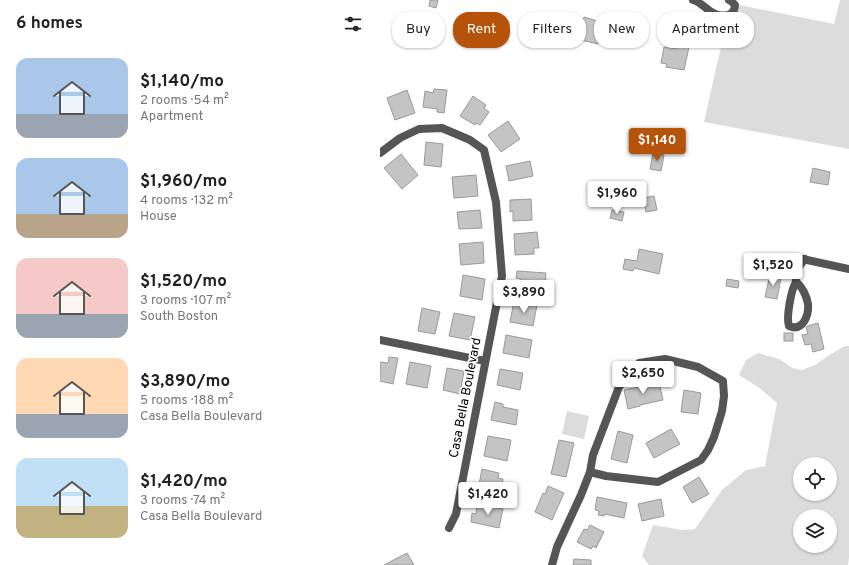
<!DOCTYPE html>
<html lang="en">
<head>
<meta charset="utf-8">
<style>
	body { margin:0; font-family:Overpass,sans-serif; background:#f2f2f2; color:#222; height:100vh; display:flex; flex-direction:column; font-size:15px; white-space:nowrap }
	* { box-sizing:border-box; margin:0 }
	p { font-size:13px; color:#767676 }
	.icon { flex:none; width:22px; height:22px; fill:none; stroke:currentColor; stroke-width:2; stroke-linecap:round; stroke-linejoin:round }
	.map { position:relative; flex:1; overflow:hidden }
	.sheet { display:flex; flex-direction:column; background:#fff; width:380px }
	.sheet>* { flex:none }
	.banner { position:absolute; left:12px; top:12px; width:380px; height:36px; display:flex; gap:8px }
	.fabs { position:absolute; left:413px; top:457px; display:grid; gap:8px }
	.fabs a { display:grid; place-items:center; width:44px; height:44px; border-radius:50%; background:#fff; box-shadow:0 1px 3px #0004; font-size:20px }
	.price { position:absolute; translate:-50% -34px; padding:0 9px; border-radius:4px; background:#fff; color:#222; font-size:13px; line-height:26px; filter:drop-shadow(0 1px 2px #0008) }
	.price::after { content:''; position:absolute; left:50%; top:24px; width:12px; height:9px; margin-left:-6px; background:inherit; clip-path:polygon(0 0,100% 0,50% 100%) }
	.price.selected { background:#b45309; color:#fff }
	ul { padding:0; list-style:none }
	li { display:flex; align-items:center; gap:12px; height:100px; padding:0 16px }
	li span { display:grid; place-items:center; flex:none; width:112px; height:80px; border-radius:12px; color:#555 }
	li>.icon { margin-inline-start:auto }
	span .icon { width:48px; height:48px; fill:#fffc; stroke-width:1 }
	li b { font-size:17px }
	h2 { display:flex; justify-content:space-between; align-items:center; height:48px; padding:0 16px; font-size:17px }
	.chip { padding:0 14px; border-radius:16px; background:#fff; box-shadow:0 1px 3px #0004; font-size:14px; line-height:36px }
	.chip.selected { background:#b45309; color:#fff }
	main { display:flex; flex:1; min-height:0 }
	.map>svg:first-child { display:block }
</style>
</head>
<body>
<main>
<section class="sheet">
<h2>6 homes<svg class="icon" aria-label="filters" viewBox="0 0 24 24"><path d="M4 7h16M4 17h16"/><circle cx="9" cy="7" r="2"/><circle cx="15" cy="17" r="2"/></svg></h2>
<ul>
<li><span style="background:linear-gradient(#a9c7e8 70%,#9aa5b1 0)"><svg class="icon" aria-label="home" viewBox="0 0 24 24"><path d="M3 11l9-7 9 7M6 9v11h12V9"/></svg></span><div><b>$1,140/mo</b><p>2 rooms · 54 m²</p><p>Apartment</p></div></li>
<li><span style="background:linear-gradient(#a9c7e8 70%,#b9a48a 0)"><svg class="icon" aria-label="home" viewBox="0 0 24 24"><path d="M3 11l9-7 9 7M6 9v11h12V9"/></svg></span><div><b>$1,960/mo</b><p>4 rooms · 132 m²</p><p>House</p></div></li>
<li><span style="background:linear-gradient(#f6c9c9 70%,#9aa5b1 0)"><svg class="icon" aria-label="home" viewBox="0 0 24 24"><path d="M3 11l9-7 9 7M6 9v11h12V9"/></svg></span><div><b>$1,520/mo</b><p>3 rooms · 107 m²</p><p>South Boston</p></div></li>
<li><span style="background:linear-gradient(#ffd9b3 70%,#9aa5b1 0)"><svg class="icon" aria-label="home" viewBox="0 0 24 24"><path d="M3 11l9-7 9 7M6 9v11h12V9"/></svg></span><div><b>$3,890/mo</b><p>5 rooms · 188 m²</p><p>Casa Bella Boulevard</p></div></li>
<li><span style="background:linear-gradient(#bfe0f5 60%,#c2b280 0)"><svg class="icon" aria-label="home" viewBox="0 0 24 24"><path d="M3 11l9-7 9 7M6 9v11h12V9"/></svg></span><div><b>$1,420/mo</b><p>3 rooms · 74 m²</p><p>Casa Bella Boulevard</p></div></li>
</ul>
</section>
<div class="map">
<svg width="469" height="565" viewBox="0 0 469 565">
	<rect width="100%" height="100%" fill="#fff"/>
	<g fill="#dcdcdc" fill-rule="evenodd">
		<path d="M460 0H469V149L324 122 347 20C354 17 358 13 359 5L454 24Z"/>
		<path d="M465 346H469V557L468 565H269L262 556 273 525 302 530 315 529 342 490 366 470 385 466 397 403 378 387 359 375 366 360 378 353 399 359 413 368 422 370 435 365 451 354ZM420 464H450V494H420ZM420 516H450V546H420Z"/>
		<polygon points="187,411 209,416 204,439 182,434"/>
	</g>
	<g fill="#c4c4c4" stroke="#999">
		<polygon points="50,0 58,0 56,8 49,6"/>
		<polygon points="204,17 224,23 218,44 201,40 201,42 187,38 192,21 202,24"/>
		<polygon points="298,39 310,42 304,70 286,67 287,64 281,63 284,47 296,49"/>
		<polygon points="54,89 67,90 64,113 57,112 57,109 43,107 45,91 53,93"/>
		<polygon points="27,90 35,113 15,120 7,98"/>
		<polygon points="93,96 106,105 104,108 109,112 100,125 96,123 95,125 80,116"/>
		<polygon points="128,121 140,139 121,152 108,135"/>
		<polygon points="257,130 267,132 265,142 255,140"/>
		<polygon points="46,142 63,144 61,167 44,165"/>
		<polygon points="273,153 284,155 281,171 270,169"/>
		<polygon points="21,154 38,175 22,189 4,168"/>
		<polygon points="150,161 153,176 129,181 126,166"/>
		<polygon points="433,168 450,172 448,185 430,182"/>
		<polygon points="96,175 98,196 74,198 72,177"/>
		<polygon points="274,196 277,210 266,212 263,198"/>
		<polygon points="151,199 152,220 133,221 133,211 130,212 130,200"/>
		<polygon points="100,210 102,228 79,229 77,212"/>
		<polygon points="232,210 244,212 242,221 230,218"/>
		<polygon points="157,232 159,248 154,248 154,254 135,255 134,234"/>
		<polygon points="103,242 104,263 81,265 79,244"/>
		<polygon points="259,249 283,254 279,274 254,268 253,271 243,269 245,259 257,261"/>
		<polygon points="137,271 166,273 165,288 157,287 157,294 140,293 141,279 136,278"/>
		<polygon points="83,275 105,279 102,300 80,296"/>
		<polygon points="390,275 401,278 397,299 385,297"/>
		<polygon points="347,279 359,281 358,288 346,286"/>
		<polygon points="134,301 157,305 153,326 130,322"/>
		<polygon points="42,308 60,312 55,334 38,331"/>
		<polygon points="74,313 95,317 90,340 69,336"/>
		<polygon points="438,323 444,349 433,352 431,344 425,345 422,335 428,334 426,327 428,326"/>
		<rect x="404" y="333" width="9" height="8"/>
		<polygon points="126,335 152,340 149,358 123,353"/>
		<polygon points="9,357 18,358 13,384 0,381 0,362 8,363"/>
		<polygon points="30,362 51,366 47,388 26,384"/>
		<polygon points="67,368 84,371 80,394 63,390"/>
		<polygon points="120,369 143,373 140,390 117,385"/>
		<polygon points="279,383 283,400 260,405 260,406 248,409 244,390"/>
		<polygon points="304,390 321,393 318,414 301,412"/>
		<polygon points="115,402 123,404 123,407 138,410 136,425 111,420"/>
		<polygon points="291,429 300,444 274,458 266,443"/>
		<polygon points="238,431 253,435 247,463 231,459"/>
		<polygon points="108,436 131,440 127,461 104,456"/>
		<polygon points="179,440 194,443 186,477 171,474"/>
		<polygon points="102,469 119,473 118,478 123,479 120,495 98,490"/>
		<polygon points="319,477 329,494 312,503 303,487"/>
		<polygon points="168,486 184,493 172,520 155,512 163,493 165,494"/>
		<polygon points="217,497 247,503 244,518 224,514 224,516 218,515 219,511 215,510"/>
		<polygon points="281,499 284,516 262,521 258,504"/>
		<polygon points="97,504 123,509 119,528 91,522 92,513 96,514"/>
		<polygon points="210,525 224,532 216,548 213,546 211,549 197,542 204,529 207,530"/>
		<polygon points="27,553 34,565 4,565"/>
		<polygon points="194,559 211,560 211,565 193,565"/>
	</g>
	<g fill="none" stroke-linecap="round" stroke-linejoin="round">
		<g stroke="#555" stroke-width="8">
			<path d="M313 0C320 2 324 7 330 11 339 17 354 19 355 5L351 1 349 0"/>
			<polyline points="0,153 20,138 39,129 62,128 90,140 104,150 116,202 122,276 76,514 69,528"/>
			<polyline points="418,258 469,269"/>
			<path d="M416 282C411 290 406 318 409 326 423 332 429 315 428 304 427 297 422 286 416 282 415 272 419 266 425 259"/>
			<polyline points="0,340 105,361"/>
			<polyline points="172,565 177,547 201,495 210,472 213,455 239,387 259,363 285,359 318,367 343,381 344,396 342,411 334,437 328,450 321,460 278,482 226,476 210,472"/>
		</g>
	</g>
	<g text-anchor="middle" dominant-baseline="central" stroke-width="3.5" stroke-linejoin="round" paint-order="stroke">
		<g font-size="13" fill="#000" stroke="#fff">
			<text transform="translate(86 398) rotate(-79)">Casa Bella Boulevard</text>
		</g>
	</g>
</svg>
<div class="fabs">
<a><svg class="icon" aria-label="locate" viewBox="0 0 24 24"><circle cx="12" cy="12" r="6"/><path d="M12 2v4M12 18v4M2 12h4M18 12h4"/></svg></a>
<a><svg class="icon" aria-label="layers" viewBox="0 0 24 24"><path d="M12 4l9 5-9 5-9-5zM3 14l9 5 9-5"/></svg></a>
</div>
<b class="price selected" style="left:277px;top:162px">$1,140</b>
<b class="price" style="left:237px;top:215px">$1,960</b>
<b class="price" style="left:393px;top:287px">$1,520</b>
<b class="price" style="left:144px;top:314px">$3,890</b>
<b class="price" style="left:263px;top:395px">$2,650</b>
<b class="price" style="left:108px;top:516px">$1,420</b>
<div class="banner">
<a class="chip">Buy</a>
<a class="chip selected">Rent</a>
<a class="chip">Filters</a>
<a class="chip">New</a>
<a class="chip">Apartment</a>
</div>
</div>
</main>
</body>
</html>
